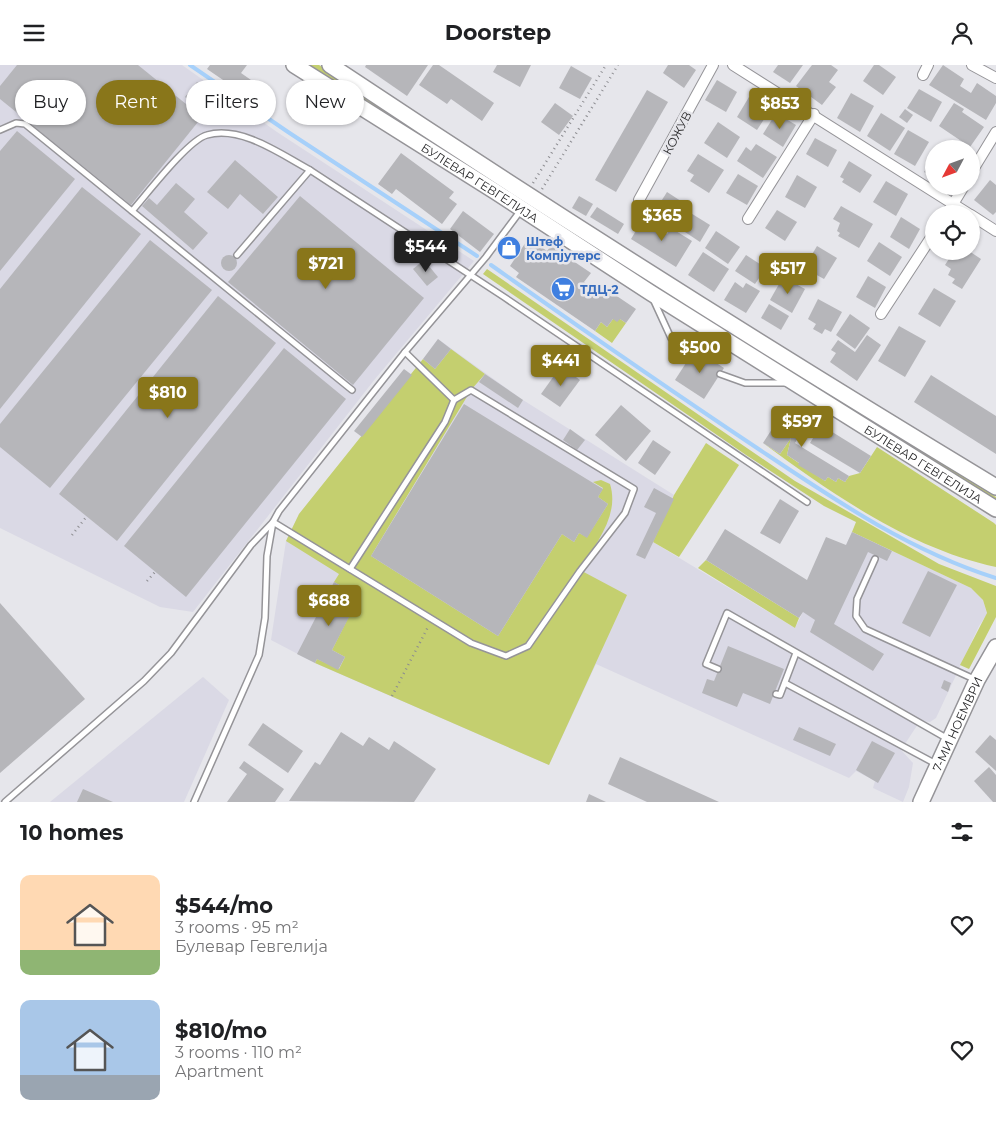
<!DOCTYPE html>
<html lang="en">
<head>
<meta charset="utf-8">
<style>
	body { margin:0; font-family:Montserrat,sans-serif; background:#f6f6f6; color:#202124; height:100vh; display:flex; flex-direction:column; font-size:19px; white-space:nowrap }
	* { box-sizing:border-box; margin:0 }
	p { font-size:16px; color:#757577 }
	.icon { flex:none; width:28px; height:28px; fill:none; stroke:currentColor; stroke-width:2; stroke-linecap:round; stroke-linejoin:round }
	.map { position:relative; height:737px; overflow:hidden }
	.side { display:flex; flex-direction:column; background:#fff; flex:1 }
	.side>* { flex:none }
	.top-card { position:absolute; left:15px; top:15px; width:500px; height:45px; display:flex; gap:10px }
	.needle { width:32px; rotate:229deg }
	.controls { position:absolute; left:925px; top:75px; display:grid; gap:10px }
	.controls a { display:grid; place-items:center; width:55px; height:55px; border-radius:50%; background:#fff; box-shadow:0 1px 4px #0004; font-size:25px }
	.price { position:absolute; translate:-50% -42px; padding:0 11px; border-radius:5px; background:#89761a; color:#fff; font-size:16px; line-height:32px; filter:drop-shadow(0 1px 2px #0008) }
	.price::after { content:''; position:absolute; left:50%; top:30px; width:15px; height:11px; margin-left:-8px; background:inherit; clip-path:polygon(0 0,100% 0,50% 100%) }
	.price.on { background:#222; color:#fff }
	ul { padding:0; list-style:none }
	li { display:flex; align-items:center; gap:15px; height:125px; padding:0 20px }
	li span { display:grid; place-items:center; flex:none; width:140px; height:100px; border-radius:10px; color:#555 }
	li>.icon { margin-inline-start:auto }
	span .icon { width:60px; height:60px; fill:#fffc; stroke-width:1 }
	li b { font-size:21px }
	h2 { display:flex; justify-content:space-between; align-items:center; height:60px; padding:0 20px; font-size:21px }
	.chip { padding:0 18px; border-radius:22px; background:#fff; box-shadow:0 1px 4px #0004; font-size:18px; line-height:45px }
	.chip.on { background:#89761a; color:#fff }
	header { display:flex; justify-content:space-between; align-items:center; height:65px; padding:0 20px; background:#fff; font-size:22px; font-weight:700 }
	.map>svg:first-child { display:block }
</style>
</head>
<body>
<header><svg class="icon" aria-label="menu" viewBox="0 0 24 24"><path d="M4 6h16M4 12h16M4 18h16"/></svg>Doorstep<svg class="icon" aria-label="person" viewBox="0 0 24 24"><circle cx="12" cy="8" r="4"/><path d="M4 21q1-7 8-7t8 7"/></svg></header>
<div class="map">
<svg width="996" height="737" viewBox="0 0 996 737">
	<rect width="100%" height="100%" fill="#e6e6eb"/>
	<g fill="#dad9e5">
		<polygon points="0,0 182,0 277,67 474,196 375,314 193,547 160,542 0,463"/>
		<polygon points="438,274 523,335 674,430 653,477 795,563 803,547 853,482 846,480 852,467 971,523 983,535 987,549 979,561 936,653 930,657 920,656 901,685 913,698 909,722 903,737 873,723 875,716 856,706 849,713 596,599 549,700 315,598 271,575 286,476 299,449 412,310"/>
		<polygon points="203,612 229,635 184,737 50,737"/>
	</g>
	<g fill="#c4cf6f">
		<polygon points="309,0 319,0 498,116 495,121"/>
		<polygon points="563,157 996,432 996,439 560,163"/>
		<polygon points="487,204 795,416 939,499 996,521 996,552 969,604 960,600 987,548 983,535 971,523 852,467 856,457 824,441 746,390 483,209"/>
		<polygon points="613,254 620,254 626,258 612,278 595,266 601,257 607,262"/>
		<path d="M451 284 485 309 471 325 371 491 498 571 562 469 574 477 579 468 587 472 608 439 598 432 603 423 593 417 601 415 610 419C620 451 595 479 580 505L627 530 549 700 315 598 317 594 339 604 345 592 332 585 359 531 334 517 339 509 286 476 299 449 423 294 435 304Z"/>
		<path d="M791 373 787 390 825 416 828 412 836 417 838 413 845 417 849 411 860 408 877 382 994 458 996 460V502C911 484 832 429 763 378L780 389Z"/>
		<polygon points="706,378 739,400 679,492 653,477 674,430"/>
		<polygon points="706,495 799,553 795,563 698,503"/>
	</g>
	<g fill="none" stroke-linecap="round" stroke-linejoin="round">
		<g stroke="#a6d0fa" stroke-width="4">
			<polyline points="190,0 288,67 477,191"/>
			<path d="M491 200C579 262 667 323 757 383 832 433 909 486 996 513"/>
		</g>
	</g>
	<g fill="#b6b6ba">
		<polygon points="17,0 138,0 202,52 131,140 0,34 0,21"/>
		<polygon points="210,0 247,0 241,8 251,15 242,28 207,4"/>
		<polygon points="366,0 428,0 407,31 365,2"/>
		<polygon points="433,0 439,0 494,38 482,56 451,34 447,39 419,20"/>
		<polygon points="497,0 531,0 520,22 493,7"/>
		<polygon points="668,0 689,0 696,5 684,23 663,8"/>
		<polygon points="778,0 803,0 790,18 773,7"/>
		<polygon points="812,0 831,0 838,5 829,17 836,22 822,40 796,21"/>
		<polygon points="874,0 879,0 896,12 883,30 863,16"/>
		<polygon points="943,0 964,14 960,21 971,28 977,18 996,31 996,38 986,55 929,20"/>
		<polygon points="571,1 592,13 580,34 559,23"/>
		<polygon points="717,15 737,27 726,47 705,35"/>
		<polygon points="197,17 230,44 218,59 185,32"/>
		<polygon points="919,24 942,37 931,57 907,43"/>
		<polygon points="647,25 668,37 616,127 595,115"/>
		<polygon points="851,28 874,41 860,67 837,53"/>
		<polygon points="749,32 770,45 757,65 737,52"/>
		<polygon points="555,38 573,51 559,70 541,57"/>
		<polygon points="954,38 964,44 962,47 984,62 970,82 939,61"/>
		<polygon points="905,44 913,50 907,58 899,52"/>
		<polygon points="776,48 796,60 783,82 763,69"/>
		<polygon points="881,48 905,63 890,86 867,71"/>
		<polygon points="718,57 740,72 727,93 704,78"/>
		<polygon points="908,65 929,77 915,101 894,89"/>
		<polygon points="17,66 75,114 0,206 0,86"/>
		<polygon points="815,73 837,85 828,102 806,89"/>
		<polygon points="756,79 777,92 763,113 737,96 746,82 751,86"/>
		<polygon points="401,88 454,127 449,133 457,139 442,159 396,124 392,129 378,119"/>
		<polygon points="698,89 724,105 709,128 690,116 694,110 687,106"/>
		<polygon points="934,91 934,113 924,107"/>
		<polygon points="235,95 278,132 263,149 240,129 228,144 207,127"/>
		<polygon points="849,96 872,110 860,128 842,117 844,114 840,112"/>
		<polygon points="738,109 758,121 747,140 726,128"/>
		<polygon points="797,110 817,122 805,143 785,132"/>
		<polygon points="990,115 996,120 996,147 993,150 974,135"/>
		<polygon points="886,116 908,129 896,151 873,137"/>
		<polygon points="176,118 195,134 184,147 208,168 193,185 142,141 149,133 157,140"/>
		<polygon points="82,122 141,169 0,344 0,224"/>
		<polygon points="667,127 687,140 675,159 655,146"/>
		<polygon points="300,131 424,233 353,320 228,217"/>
		<polygon points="579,131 593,139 586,151 572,143"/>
		<polygon points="841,141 873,159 859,183 838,171 840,168 837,166 840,158 833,154"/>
		<polygon points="597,142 624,159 618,169 590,152"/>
		<polygon points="777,145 797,157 785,176 765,163"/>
		<polygon points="463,146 494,169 480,187 450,164"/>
		<polygon points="689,147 710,160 700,177 679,163"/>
		<polygon points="901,152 920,164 909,184 890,172"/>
		<polygon points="643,154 667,169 671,163 692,176 676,202 631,174"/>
		<polygon points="716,166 740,182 728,199 705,183"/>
		<polygon points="150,175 212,225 50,423 0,382 0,359"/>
		<polygon points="526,177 532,181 534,177 547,186 551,181 591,208 584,217 598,227 602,221 636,244 626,258 620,254 617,257 613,254 607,262 601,257 595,266 516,212 519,208 510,201"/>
		<polygon points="879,177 902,192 890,211 867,196"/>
		<polygon points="817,181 837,193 824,214 804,203"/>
		<polygon points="954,186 969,186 981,194 962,224 952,218 955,214 948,210 951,204 945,200"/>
		<polygon points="703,187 729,204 714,227 688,210"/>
		<polygon points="746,190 766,203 755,219 735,206"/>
		<circle cx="229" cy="198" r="8"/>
		<polygon points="424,195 438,212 427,221 413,204"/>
		<polygon points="868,211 886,222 875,243 856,232"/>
		<polygon points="783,212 805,224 792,248 770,235"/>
		<polygon points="735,217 743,223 746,218 760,226 746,248 724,235"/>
		<polygon points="934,223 956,236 940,262 918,249"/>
		<polygon points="218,231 276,278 117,476 59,429"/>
		<polygon points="818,234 842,247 831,267 825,264 822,269 813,264 816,259 808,254"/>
		<polygon points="769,239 789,251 781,265 761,253"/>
		<polygon points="850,249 870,263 855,284 836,270"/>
		<polygon points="899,261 926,276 905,312 878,296"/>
		<polygon points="867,270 881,280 857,316 830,297 836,288 831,285 838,275 855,287"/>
		<polygon points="438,274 451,284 435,304 423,294"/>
		<polygon points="284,283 346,334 186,532 124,481"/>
		<polygon points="695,284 724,303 704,334 675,315"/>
		<polygon points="561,301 580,315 560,342 541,329"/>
		<polygon points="404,304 412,310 362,372 354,366"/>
		<polygon points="485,309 523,335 518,343 479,317"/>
		<polygon points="931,310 996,351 996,389 914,337"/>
		<polygon points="464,339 603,424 598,432 608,439 587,473 579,468 574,477 562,469 498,571 371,491"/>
		<polygon points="621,340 651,366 626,396 595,370"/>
		<polygon points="796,341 811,350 795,378 849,411 845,417 838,413 836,417 828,412 825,416 798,400 799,398 787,390 791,373 780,389 763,378 772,364 779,369"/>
		<polygon points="821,360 871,391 860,408 810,378"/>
		<polygon points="570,364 585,375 577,385 563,375"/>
		<polygon points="653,375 671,387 655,410 638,398"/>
		<polygon points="654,423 674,434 645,494 636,490 656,448 644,442"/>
		<polygon points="780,434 799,446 780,479 760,468"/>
		<polygon points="725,464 807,515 826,472 846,480 852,467 892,486 887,496 868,487 834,559 884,589 873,606 810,567 815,555 803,547 799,553 706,495"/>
		<polygon points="928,506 957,520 930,572 902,558"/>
		<polygon points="334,517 360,531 332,585 345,592 338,605 317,594 315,598 297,589"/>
		<polygon points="0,538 85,634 0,708"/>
		<polygon points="728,581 784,604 770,639 743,628 737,642 702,628 707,614 714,616"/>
		<polygon points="944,615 951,618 948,627 941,623"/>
		<polygon points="263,658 303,686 288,708 248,680"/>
		<polygon points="799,662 836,679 830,691 793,675"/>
		<polygon points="341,667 363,681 369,672 389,685 394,676 436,704 414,737 289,736 315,697 320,700"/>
		<polygon points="990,670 996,675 996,706 975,687"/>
		<polygon points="872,676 895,688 878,718 856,705"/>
		<polygon points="620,692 719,737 647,737 608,719"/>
		<polygon points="244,696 284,724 275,737 227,737 247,709 239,703"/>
		<polygon points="989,702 996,710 996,737 993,737 974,716"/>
		<polygon points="83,724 113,737 77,737"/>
		<polygon points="589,729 606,737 586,737"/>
	</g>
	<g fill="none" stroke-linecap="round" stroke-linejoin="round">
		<g stroke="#959498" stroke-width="8">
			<g id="service">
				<polyline points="0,65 16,58 25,59 352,325"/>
				<path d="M132 146C147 129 188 75 207 70 241 60 282 90 310 105"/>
				<polyline points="237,190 310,105 504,232 807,437"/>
				<polyline points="654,236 671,273 690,290"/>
				<polyline points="720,309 745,318 786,318"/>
				<polyline points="875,494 857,534 856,551 865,564 974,614"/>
				<polyline points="350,504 445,357 454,335"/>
				<polyline points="718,604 706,599 727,548 948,674"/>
				<polyline points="785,618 936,699"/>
				<polyline points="776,629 780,630 796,588"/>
				<polyline points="5,737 144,616 171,588 251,480 273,457 471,578 506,591 528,581 580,506 625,448 634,424 471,325 454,335 405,287"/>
				<polyline points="194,737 259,590 265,553 267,491 273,457 279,446 405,287 486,192 521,145"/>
			</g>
		</g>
		<g stroke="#959498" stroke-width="12">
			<g id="minor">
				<polyline points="733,0 969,149"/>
				<polyline points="972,0 996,13"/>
				<polyline points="923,10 928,0"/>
				<polyline points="971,108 996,67"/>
				<polyline points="639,135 713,0"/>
				<polyline points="947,149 964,121"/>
				<polyline points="971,150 996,166"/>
				<polyline points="748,154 814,49"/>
				<polyline points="881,249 934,168"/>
			</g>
		</g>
		<g stroke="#959498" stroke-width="18">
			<g id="secondary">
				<path id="s1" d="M294 0 496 127 651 228 996 444"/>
				<path d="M330 0C549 146 771 286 996 422"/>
				<path id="s2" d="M921 737 977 615 996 582"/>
			</g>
		</g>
		<g stroke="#8c8c90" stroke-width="2.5" stroke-dasharray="1 4" stroke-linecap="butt">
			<polyline points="533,118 606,0"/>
			<polyline points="542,124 618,0"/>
			<polyline points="72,470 87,451"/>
			<polyline points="147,516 155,507"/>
			<polyline points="392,631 428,562"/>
		</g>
		<use href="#service" stroke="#fff" stroke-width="5"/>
		<use href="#minor" stroke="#fff" stroke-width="10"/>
		<use href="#secondary" stroke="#fff" stroke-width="15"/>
	</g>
	<defs>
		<g id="shop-disc" transform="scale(1.25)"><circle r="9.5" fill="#3f7fe0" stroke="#e6e6eb"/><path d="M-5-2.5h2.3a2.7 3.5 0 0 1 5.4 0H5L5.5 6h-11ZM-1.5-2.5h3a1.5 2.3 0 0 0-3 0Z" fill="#fff"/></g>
		<g id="supermarket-disc" transform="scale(1.25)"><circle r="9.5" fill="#3f7fe0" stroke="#e6e6eb"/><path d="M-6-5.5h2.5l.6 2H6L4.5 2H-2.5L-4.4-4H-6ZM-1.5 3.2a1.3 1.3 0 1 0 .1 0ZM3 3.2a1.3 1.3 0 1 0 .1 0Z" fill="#fff"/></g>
	</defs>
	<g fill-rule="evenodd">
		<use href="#shop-disc" x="509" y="183"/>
		<use href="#supermarket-disc" x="563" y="224"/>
	</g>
	<g text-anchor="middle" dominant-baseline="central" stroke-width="5" stroke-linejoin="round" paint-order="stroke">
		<g font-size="12" fill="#29292b" stroke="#e6e6eb">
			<text transform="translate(677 68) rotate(-62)">КОЖУВ</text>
			<text stroke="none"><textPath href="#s1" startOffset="220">БУЛЕВАР ГЕВГЕЛИЈА</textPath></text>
			<text stroke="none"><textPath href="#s1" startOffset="745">БУЛЕВАР ГЕВГЕЛИЈА</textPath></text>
			<text stroke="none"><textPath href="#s2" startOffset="86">7-МИ НОЕМВРИ</textPath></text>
		</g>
		<g font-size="12" font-weight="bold" fill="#366cbe" stroke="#e6e6eb" text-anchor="start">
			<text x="526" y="176">Штеф<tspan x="526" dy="14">Компјутерс</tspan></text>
			<text x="580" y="224">ТДЦ-2</text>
		</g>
	</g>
</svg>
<div class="controls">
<a><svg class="needle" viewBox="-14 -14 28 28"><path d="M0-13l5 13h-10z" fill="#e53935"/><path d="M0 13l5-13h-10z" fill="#757577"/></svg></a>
<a><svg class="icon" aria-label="locate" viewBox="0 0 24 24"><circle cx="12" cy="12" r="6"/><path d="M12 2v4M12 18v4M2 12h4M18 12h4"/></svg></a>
</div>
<b class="price" style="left:780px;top:65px">$853</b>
<b class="price" style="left:662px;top:177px">$365</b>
<b class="price on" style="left:426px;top:208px">$544</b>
<b class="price" style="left:326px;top:225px">$721</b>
<b class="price" style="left:788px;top:230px">$517</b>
<b class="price" style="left:700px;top:309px">$500</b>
<b class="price" style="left:561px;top:322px">$441</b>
<b class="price" style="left:168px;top:354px">$810</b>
<b class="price" style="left:802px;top:383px">$597</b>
<b class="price" style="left:329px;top:562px">$688</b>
<div class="top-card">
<a class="chip">Buy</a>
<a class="chip on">Rent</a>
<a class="chip">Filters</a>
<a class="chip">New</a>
</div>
</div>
<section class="side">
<h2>10 homes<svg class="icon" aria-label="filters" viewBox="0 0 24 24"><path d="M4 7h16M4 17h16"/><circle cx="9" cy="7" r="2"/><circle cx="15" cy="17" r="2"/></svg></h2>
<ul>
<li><span style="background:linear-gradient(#ffd9b3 75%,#8fb573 0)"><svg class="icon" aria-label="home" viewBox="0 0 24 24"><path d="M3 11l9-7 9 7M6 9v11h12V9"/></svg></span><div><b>$544/mo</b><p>3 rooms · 95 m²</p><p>Булевар Гевгелија</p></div><svg class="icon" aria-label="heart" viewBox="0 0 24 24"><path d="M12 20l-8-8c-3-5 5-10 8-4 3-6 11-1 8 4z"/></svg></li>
<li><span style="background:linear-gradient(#a9c7e8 75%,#9aa5b1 0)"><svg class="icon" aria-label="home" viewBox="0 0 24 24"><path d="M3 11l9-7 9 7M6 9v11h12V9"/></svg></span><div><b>$810/mo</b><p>3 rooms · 110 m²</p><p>Apartment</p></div><svg class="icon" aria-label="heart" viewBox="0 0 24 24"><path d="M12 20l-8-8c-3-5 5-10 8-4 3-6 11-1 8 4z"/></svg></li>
</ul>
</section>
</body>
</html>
